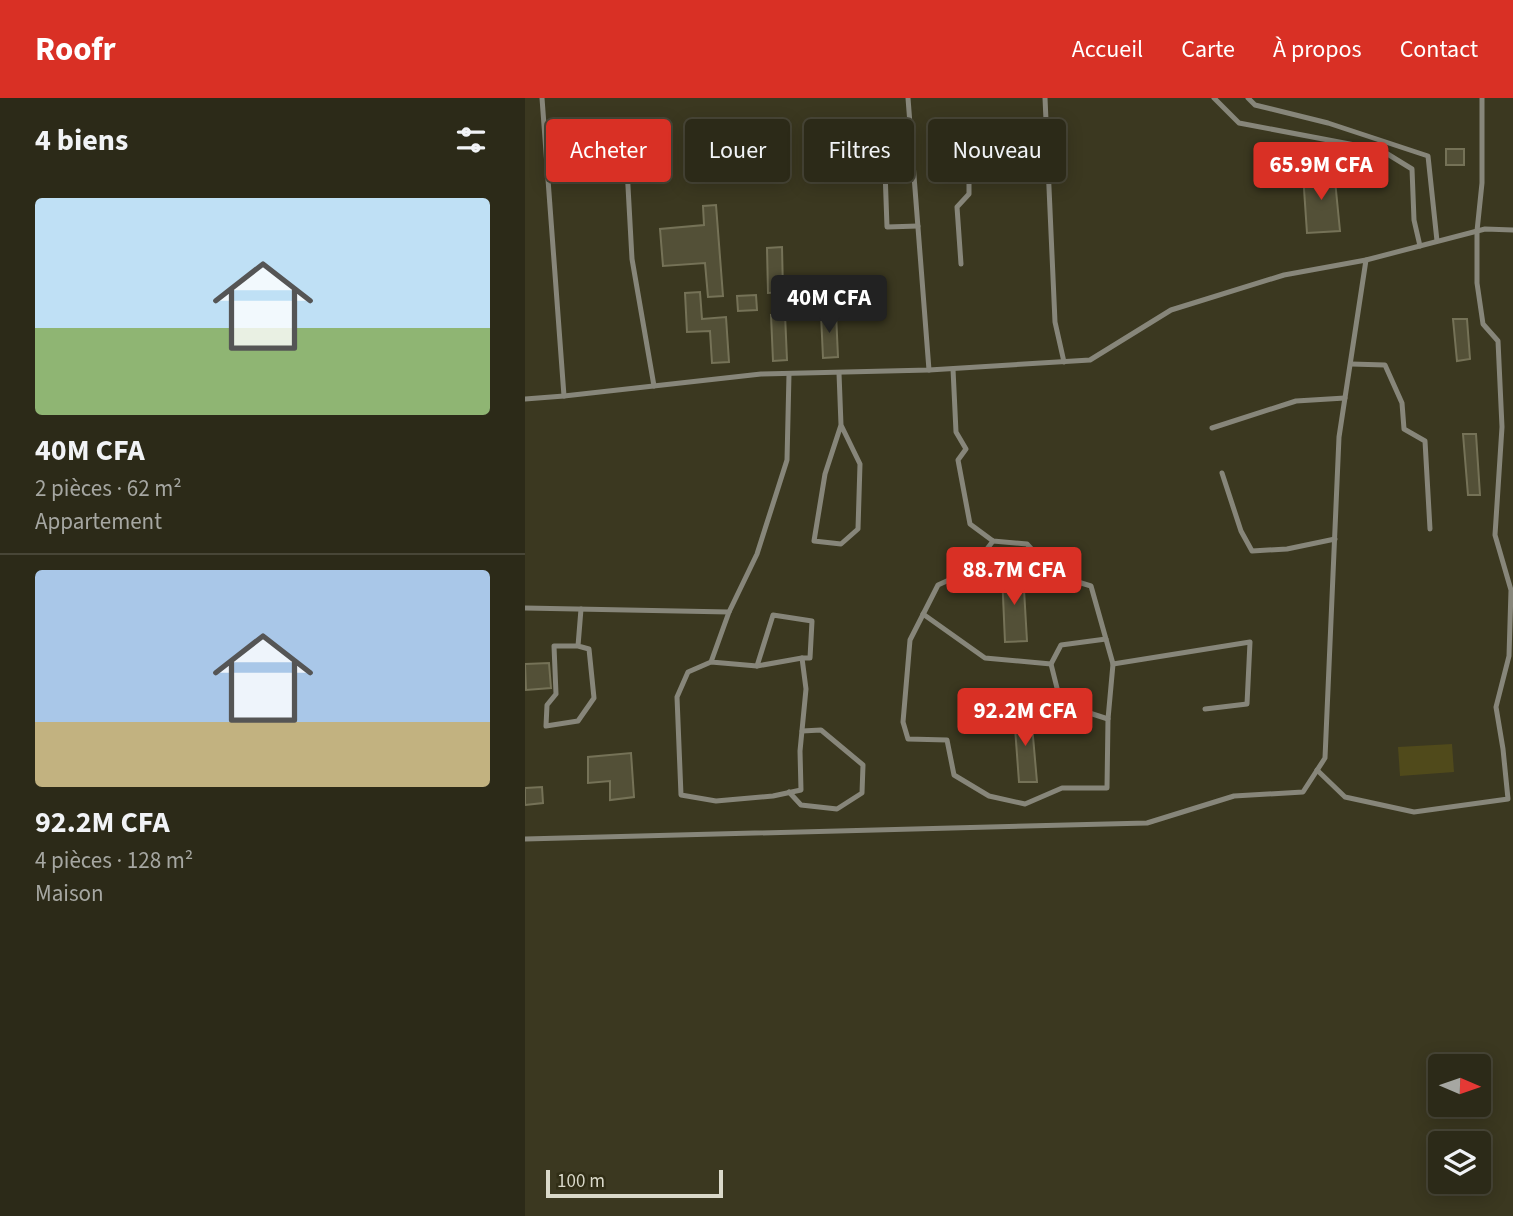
<!DOCTYPE html>
<html lang="fr">
<head>
<meta charset="utf-8">
<style>
	body { margin:0; font-family:"Source Sans 3",sans-serif; background:#343221; color:#f1f3f6; height:100vh; display:flex; flex-direction:column; font-size:26px; white-space:nowrap }
	* { box-sizing:border-box; margin:0 }
	p { font-size:23px; color:#a6a7a2 }
	.icon { flex:none; width:38px; height:38px; fill:none; stroke:currentColor; stroke-width:2; stroke-linecap:round; stroke-linejoin:round }
	.map { position:relative; flex:1; overflow:hidden }
	.panel { display:flex; flex-direction:column; background:#2c2a18; width:525px }
	.panel>* { flex:none }
	.top-card { position:absolute; left:21px; top:21px; width:665px; height:63px; display:flex; gap:14px }
	.needle { width:46px; rotate:92deg }
	.buttons { position:absolute; left:903px; top:956px; display:grid; gap:14px }
	.buttons a { display:grid; place-items:center; width:63px; height:63px; border-radius:7px; background:#2c2a18; box-shadow:0 4px 18px #0003,0 0 0 2px #484637; font-size:35px }
	.scale { position:absolute; left:21px; bottom:18px; width:177px; box-sizing:border-box; padding-left:7px; border:4px solid #dad9ca; border-top:0; font-size:19px; line-height:24px; white-space:nowrap; color:#dad9ca; -webkit-text-stroke:5px #312e16; paint-order:stroke }
	.price { position:absolute; translate:-50% -60px; padding:0 16px; border-radius:7px; background:#d93025; color:#fff; font-size:23px; line-height:46px; filter:drop-shadow(0 2px 4px #0008) }
	.price::after { content:''; position:absolute; left:50%; top:42px; width:21px; height:16px; margin-left:-10px; background:inherit; clip-path:polygon(0 0,100% 0,50% 100%) }
	.price.on { background:#222; color:#fff }
	ul { padding:0; list-style:none }
	li { display:grid; align-content:center; gap:14px; height:371px; padding:0 35px }
	li+li { border-top:2px solid #484637 }
	li span { display:grid; place-items:center; height:217px; border-radius:7px; color:#555 }
	li>.icon { margin-inline-start:auto }
	span .icon { width:126px; height:126px; fill:#fffc; stroke-width:1 }
	li b { font-size:30px }
	h2 { display:flex; justify-content:space-between; align-items:center; height:84px; padding:0 35px; font-size:30px }
	.pill { padding:0 24px; border-radius:7px; background:#2c2a18; box-shadow:0 4px 18px #0003,0 0 0 2px #484637; font-size:24px; line-height:63px }
	.pill.on { background:#d93025; color:#fff }
	header { display:flex; align-items:center; gap:42px; box-sizing:border-box; height:98px; padding:0 35px; background:#d93025; color:#fff }
	header strong { font-size:33px }
	nav { display:flex; gap:38px; margin-inline-start:auto; font-size:24px }
	main { display:flex; flex:1; min-height:0 }
	.map>svg:first-child { display:block }
</style>
</head>
<body>
<header>
<strong>Roofr</strong>
<nav><a>Accueil</a><a>Carte</a><a>À propos</a><a>Contact</a></nav>
</header>
<main>
<section class="panel">
<h2>4 biens<svg class="icon" aria-label="filters" viewBox="0 0 24 24"><path d="M4 7h16M4 17h16"/><circle cx="9" cy="7" r="2"/><circle cx="15" cy="17" r="2"/></svg></h2>
<ul>
<li><span style="background:linear-gradient(#bfe0f5 60%,#8fb573 0)"><svg class="icon" aria-label="home" viewBox="0 0 24 24"><path d="M3 11l9-7 9 7M6 9v11h12V9"/></svg></span><div><b>40M CFA</b><p>2 pièces · 62 m²</p><p>Appartement</p></div></li>
<li><span style="background:linear-gradient(#a9c7e8 70%,#c2b280 0)"><svg class="icon" aria-label="home" viewBox="0 0 24 24"><path d="M3 11l9-7 9 7M6 9v11h12V9"/></svg></span><div><b>92.2M CFA</b><p>4 pièces · 128 m²</p><p>Maison</p></div></li>
</ul>
</section>
<div class="map">
<svg width="988" height="1118" viewBox="0 0 988 1118">
	<rect width="100%" height="100%" fill="#3b3820"/>
	<polygon fill="#504a1b" points="927,646 929,674 875,678 873,649"/>
	<g fill="#535037" stroke="#757257" stroke-width="2">
		<rect x="921" y="51" width="18" height="16"/>
		<polygon points="809,72 815,133 782,135 778,76"/>
		<polygon points="191,107 198,198 183,199 180,165 138,168 135,131 179,127 178,108"/>
		<polygon points="257,149 258,194 243,195 242,150"/>
		<polygon points="318,184 318,195 272,196 271,185"/>
		<polygon points="175,194 177,221 201,219 204,264 187,265 185,233 162,234 160,195"/>
		<polygon points="231,197 232,212 213,213 212,198"/>
		<polygon points="311,215 313,259 298,260 296,216"/>
		<polygon points="260,216 262,262 248,263 246,217"/>
		<polygon points="928,221 942,221 945,261 932,263"/>
		<polygon points="938,336 951,336 955,397 943,397"/>
		<polygon points="498,474 502,543 480,544 477,475"/>
		<polygon points="24,565 26,590 1,592 0,566"/>
		<polygon points="489,616 506,616 512,684 494,684"/>
		<polygon points="106,655 109,699 85,702 85,683 63,685 63,659"/>
		<polygon points="17,689 18,705 0,707 0,690"/>
	</g>
	<g fill="none" stroke-linecap="round" stroke-linejoin="round">
		<g stroke="#87867a" stroke-width="5">
			<polyline points="17,0 39,298"/>
			<polyline points="383,0 404,272"/>
			<polyline points="520,0 530,224 539,264"/>
			<polyline points="689,0 714,25 856,52 887,71 889,122 895,148"/>
			<polyline points="723,0 730,7 803,25 903,58 912,143"/>
			<polyline points="100,34 107,161 129,288"/>
			<polyline points="359,44 362,129 393,128"/>
			<polyline points="436,166 432,109 444,96 444,62 470,35 522,36"/>
			<polyline points="826,266 860,267 877,305 879,331 900,343 905,431"/>
			<polyline points="428,271 431,334 441,351 433,362 445,426 468,443 502,446 530,477 566,488 588,566 725,544 722,606 680,611"/>
			<polyline points="314,275 316,327 300,376 289,443 316,446 333,431 335,366 316,327"/>
			<polyline points="0,301 39,298 236,276 404,272 565,262 646,212 759,177 841,162 960,131 988,132"/>
			<polyline points="687,330 771,303 820,300"/>
			<polyline points="697,375 716,433 727,453 762,451 810,441"/>
			<polyline points="468,443 446,472 413,487 385,542 378,624 383,641 422,642 429,677 464,698 500,706 537,690 582,690 583,621 588,566"/>
			<polyline points="0,510 204,514 232,456 262,362 264,276"/>
			<polyline points="398,516 460,560 526,566"/>
			<polyline points="581,541 536,547 526,566 535,602 549,610 583,621"/>
			<polyline points="53,548 29,548 31,596 22,607 21,628 53,623 69,600 64,551 53,548 56,511"/>
			<polyline points="186,564 232,568 277,560 281,591 275,653 276,692 248,698 191,703 156,697 152,599 163,574 186,564 204,514"/>
			<polyline points="232,568 248,517 287,523 285,560 277,560"/>
			<polyline points="792,672 820,699 889,714 983,701 978,651 971,609 984,558 986,492 970,437 977,329 973,243 958,226 952,185 952,133 957,85 957,0"/>
			<polyline points="264,694 276,707 312,711 337,695 338,667 296,632 277,633"/>
			<polyline points="0,741 622,725 709,698 778,694 800,660 814,339 841,162"/>
		</g>
	</g>
</svg>
<div class="buttons">
<a><svg class="needle" viewBox="-14 -14 28 28"><path d="M0-13l5 13h-10z" fill="#e53935"/><path d="M0 13l5-13h-10z" fill="#a6a7a2"/></svg></a>
<a><svg class="icon" aria-label="layers" viewBox="0 0 24 24"><path d="M12 4l9 5-9 5-9-5zM3 14l9 5 9-5"/></svg></a>
</div>
<div class="scale">100 m</div>
<b class="price" style="left:796px;top:104px">65.9M CFA</b>
<b class="price on" style="left:304px;top:237px">40M CFA</b>
<b class="price" style="left:489px;top:509px">88.7M CFA</b>
<b class="price" style="left:500px;top:650px">92.2M CFA</b>
<div class="top-card">
<a class="pill on">Acheter</a>
<a class="pill">Louer</a>
<a class="pill">Filtres</a>
<a class="pill">Nouveau</a>
</div>
</div>
</main>
</body>
</html>
